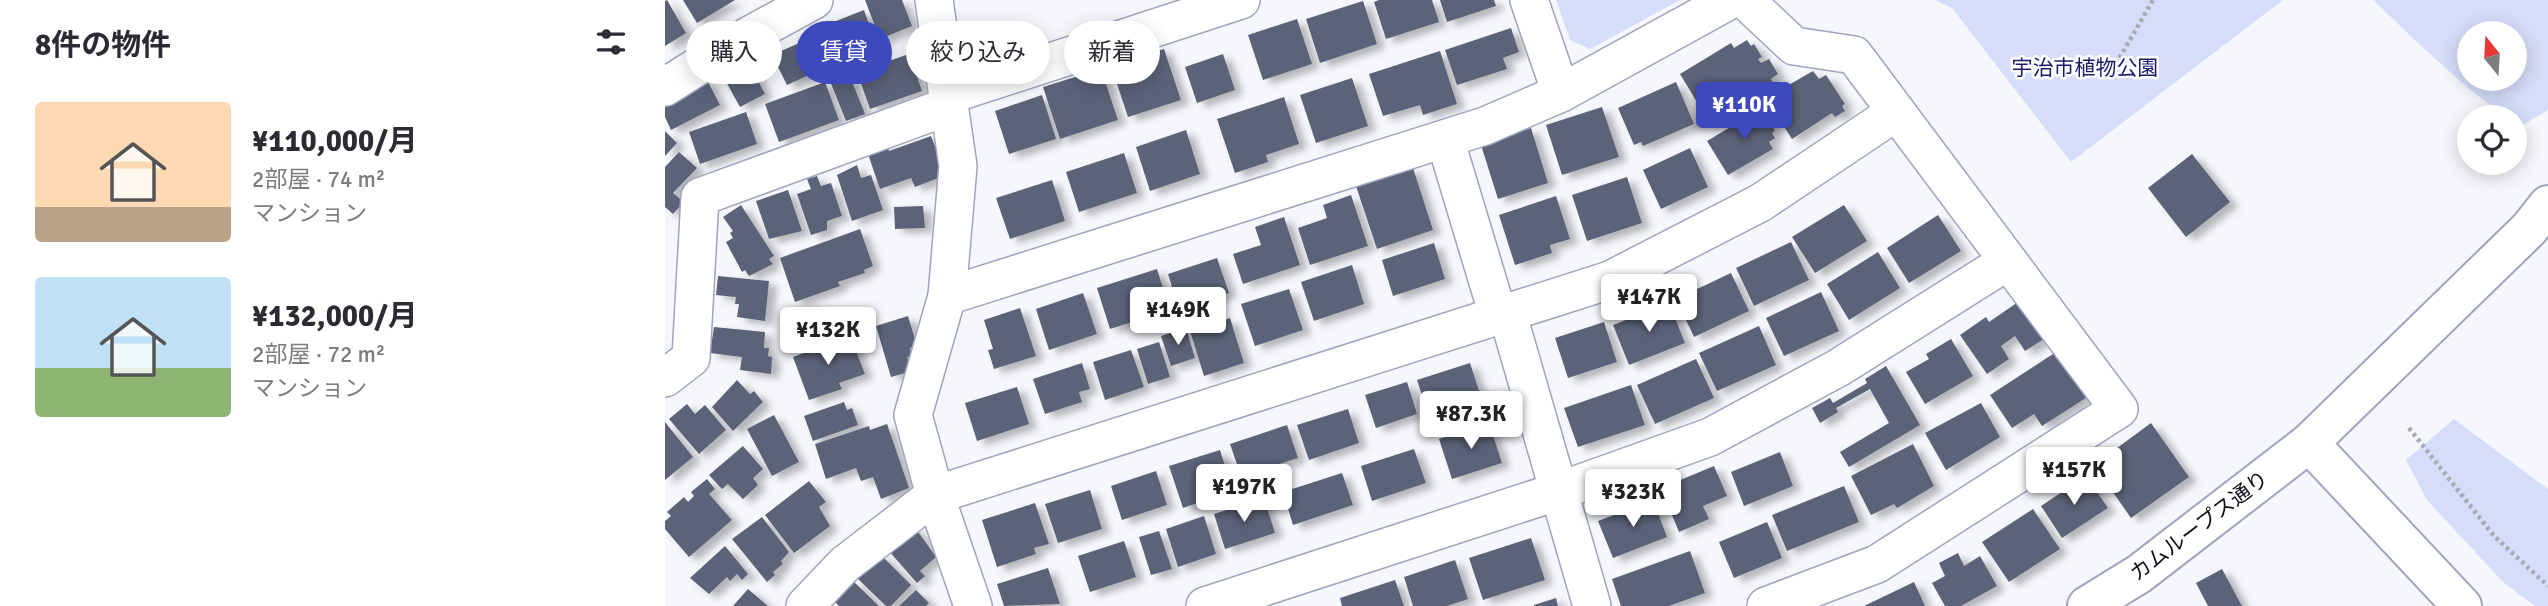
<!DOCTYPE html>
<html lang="ja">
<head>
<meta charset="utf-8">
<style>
	body { margin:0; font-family:Signika,"Noto Sans JP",sans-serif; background:#f2f2f3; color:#2b2b33; height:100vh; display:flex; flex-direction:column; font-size:26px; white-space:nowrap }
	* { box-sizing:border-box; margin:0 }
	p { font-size:23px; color:#7c7c81 }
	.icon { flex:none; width:38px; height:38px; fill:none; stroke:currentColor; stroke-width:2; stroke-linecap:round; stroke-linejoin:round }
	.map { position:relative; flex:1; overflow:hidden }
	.drawer { display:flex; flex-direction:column; background:#fff; width:665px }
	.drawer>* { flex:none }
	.banner { position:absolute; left:21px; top:21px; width:665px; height:63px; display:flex; gap:14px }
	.needle { width:46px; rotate:342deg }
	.fabs { position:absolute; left:1792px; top:21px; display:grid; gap:14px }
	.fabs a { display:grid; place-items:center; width:70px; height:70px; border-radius:50%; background:#fff; box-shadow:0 4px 18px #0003; font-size:35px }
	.price { position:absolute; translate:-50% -60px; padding:0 16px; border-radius:7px; background:#fff; color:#222; font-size:23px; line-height:46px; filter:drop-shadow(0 2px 4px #0008) }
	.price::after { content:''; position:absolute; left:50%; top:42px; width:21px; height:16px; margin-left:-10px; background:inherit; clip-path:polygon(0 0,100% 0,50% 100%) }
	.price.active { background:#3c4abe; color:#fff }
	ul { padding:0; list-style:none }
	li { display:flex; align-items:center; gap:21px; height:175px; padding:0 35px }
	li span { display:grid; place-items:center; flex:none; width:196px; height:140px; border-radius:7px; color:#555 }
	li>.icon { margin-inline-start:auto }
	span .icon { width:84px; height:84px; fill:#fffc; stroke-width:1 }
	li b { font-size:30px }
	h2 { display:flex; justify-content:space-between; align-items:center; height:84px; padding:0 35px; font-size:30px }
	.tag { padding:0 24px; border-radius:32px; background:#fff; box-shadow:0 4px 18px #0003; font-size:24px; line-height:63px }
	.tag.active { background:#3c4abe; color:#fff }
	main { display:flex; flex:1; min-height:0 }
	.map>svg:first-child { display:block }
</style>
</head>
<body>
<main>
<section class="drawer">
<h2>8件の物件<svg class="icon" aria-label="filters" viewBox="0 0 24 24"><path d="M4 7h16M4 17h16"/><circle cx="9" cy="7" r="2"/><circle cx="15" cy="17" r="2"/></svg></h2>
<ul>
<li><span style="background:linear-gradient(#ffd9b3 75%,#b9a48a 0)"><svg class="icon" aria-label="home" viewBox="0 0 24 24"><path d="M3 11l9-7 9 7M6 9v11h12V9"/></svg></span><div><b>¥110,000/月</b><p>2部屋 · 74 m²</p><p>マンション</p></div></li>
<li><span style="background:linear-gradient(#bfe0f5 65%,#8fb573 0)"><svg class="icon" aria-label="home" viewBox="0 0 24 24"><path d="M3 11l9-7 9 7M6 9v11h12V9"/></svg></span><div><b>¥132,000/月</b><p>2部屋 · 72 m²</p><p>マンション</p></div></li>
</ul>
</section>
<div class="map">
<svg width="1883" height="606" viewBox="0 0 1883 606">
	<defs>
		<filter id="shadow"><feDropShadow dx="8" dy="4.5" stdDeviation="3.5" flood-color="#0004"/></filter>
	</defs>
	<rect width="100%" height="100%" fill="#f5f7fc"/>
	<g fill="#d5ddfa" fill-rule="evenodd">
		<polygon points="891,0 1015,0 925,49 905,40"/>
		<polygon points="1270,0 1618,0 1406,162 1287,8"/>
		<path d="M1708 0H1883V110L1854 127 1850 124V117C1826 117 1731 21 1708 0ZM1850 33V79H1804V33Z"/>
		<polygon points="1789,419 1883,489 1883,606 1870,606 1839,583 1762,500 1741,460"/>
	</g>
	<g fill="#5b6278" filter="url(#shadow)">
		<polygon points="2,0 21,33 0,46 0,1"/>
		<polygon points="18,0 70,0 32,23"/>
		<polygon points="200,0 237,0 247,26 215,39"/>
		<polygon points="714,0 767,0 774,22 721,39 709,2"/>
		<polygon points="775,0 829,0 831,6 782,22"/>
		<polygon points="698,1 712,44 655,63 641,19"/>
		<polygon points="199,10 213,50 181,62 166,23"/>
		<polygon points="632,19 647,64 598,80 583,35"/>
		<polygon points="846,28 854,52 838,58 842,69 792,85 780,50"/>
		<polygon points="141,40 155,70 122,85 107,55"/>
		<polygon points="1082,40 1086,46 1089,44 1097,57 1093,59 1096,63 1104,59 1113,74 1106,79 1108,83 1095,90 1097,94 1044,122 1015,74 1066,43 1069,48"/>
		<polygon points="499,49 516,100 463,117 446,66"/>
		<polygon points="775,51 792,104 758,115 755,105 718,116 704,74"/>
		<polygon points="244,54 257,91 205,109 192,72"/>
		<polygon points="558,54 570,90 532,103 520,67"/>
		<polygon points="85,66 100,94 75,107 60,80"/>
		<polygon points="436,69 453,120 395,139 378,87"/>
		<polygon points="1148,71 1154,79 1161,75 1180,104 1177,106 1180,111 1170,117 1167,113 1127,139 1101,98"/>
		<polygon points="184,74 200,114 181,121 165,81"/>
		<polygon points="41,78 55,105 6,130 0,117 0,99"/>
		<polygon points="687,78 703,126 651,143 635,95"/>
		<polygon points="160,82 174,120 114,142 100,104"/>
		<polygon points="1011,82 1029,124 978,146 976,142 969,145 953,108"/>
		<polygon points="377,95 391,139 344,154 330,111"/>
		<polygon points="619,97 634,144 601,155 603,162 570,173 552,119"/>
		<polygon points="937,107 954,157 897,175 881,125"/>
		<polygon points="1097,108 1110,131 1107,133 1110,138 1104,142 1108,149 1063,175 1042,141"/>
		<polygon points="81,112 92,144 35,164 24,132"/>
		<polygon points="866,128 883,183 833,199 816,145"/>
		<polygon points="521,130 535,174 485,191 471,147"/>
		<polygon points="0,131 12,143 0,156"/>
		<polygon points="266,136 281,175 250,187 246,178 215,189 203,154 223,147 224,151"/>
		<polygon points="1025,148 1043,187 996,209 978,170"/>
		<polygon points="14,152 32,168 8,193 19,202 8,214 0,207 0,167"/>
		<polygon points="459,153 472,193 414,212 401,172"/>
		<polygon points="1527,154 1565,202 1521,237 1483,188"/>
		<polygon points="192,165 196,178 206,175 218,210 187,221 172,175"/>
		<polygon points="748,168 768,230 712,249 691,186"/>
		<polygon points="152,176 156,186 166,183 177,216 162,221 162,230 146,235 132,194 146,189 142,179"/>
		<polygon points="962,177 977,223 922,241 907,195"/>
		<polygon points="387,180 400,221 345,239 331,198"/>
		<polygon points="123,190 137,231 104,239 91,201"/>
		<polygon points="686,195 703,246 645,265 633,228 662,218 658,205"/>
		<polygon points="891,196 905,239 885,245 887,253 850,265 834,215"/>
		<polygon points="76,205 109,256 104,259 108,264 84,276 80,270 77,272 61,242 68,238 65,233 68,231 58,217"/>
		<polygon points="1179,205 1202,241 1150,273 1127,237"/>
		<polygon points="258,206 260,228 230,229 229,207"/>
		<polygon points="1273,215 1296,251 1244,283 1222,248"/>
		<polygon points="619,217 635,265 578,284 568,254 596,245 590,227"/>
		<polygon points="195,229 208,266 199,270 200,273 173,282 175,286 130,302 115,258"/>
		<polygon points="1126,242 1144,280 1089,306 1071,268"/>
		<polygon points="769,243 780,279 728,296 717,260"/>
		<polygon points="1213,252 1235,288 1184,320 1162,284"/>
		<polygon points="552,258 564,293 514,309 503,274"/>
		<polygon points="687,265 699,304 649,321 636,282"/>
		<polygon points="492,269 505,310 445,329 432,288"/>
		<polygon points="1066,273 1084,311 1029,337 1011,299"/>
		<polygon points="53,276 104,281 100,321 72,317 74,304 70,304 71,297 51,295"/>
		<polygon points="624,289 638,330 590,346 576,304"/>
		<polygon points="1156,292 1174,331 1119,356 1101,318"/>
		<polygon points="418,293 432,334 384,350 371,309"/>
		<polygon points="1353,302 1379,339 1360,351 1350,336 1336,346 1344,359 1322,374 1295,335 1321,317 1324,322"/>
		<polygon points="1004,303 1020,343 964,365 948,325"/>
		<polygon points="355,308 371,356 329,369 323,350 328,349 319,320"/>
		<polygon points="243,316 252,346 245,348 247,356 242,357 247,371 226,377 211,326"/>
		<polygon points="565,318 579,363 539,376 525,331"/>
		<polygon points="939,322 952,362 903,378 890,338"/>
		<polygon points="1094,326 1111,365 1052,391 1034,353"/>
		<polygon points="49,327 100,332 99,348 104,348 103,356 107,357 106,374 75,370 77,357 45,353"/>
		<polygon points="521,328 530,358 506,366 496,336"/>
		<polygon points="185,336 200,374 174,383 177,389 144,400 128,357"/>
		<polygon points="1286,339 1308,376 1260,404 1241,372 1264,359 1261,354"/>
		<polygon points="494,342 505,377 483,384 472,349"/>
		<polygon points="466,350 479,387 440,400 428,362"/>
		<polygon points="1391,352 1421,398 1377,426 1369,414 1347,428 1325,395"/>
		<polygon points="1031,359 1049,398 990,424 972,385"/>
		<polygon points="417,363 425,389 414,392 417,402 380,414 368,379"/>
		<polygon points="805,363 815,394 762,411 752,380"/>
		<polygon points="1221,366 1255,425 1184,467 1175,452 1224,423 1205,389 1171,408 1173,412 1155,423 1147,408 1165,398 1168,403 1202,383 1200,379"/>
		<polygon points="72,380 85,394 89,391 98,402 68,431 47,407"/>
		<polygon points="742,382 752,414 711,428 700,395"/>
		<polygon points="966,385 980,425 913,447 899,408"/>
		<polygon points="352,387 364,424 312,441 300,403"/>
		<polygon points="179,402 182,410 187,408 193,425 148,441 139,416"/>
		<polygon points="1316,403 1335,437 1281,470 1260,433"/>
		<polygon points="22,404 30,414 40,405 61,430 34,454 4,419"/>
		<polygon points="683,409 694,443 644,460 632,425"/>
		<polygon points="109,415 134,462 107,476 82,429"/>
		<polygon points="0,422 28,457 0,480"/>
		<polygon points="824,423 837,463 787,479 774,439"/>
		<polygon points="1486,423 1524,477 1466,518 1429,465"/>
		<polygon points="222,424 244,488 216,499 208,477 196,481 191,468 161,479 150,444 204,426 205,430"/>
		<polygon points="622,425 633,458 614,464 616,471 597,477 595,470 576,476 565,444"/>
		<polygon points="1248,444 1269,486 1232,508 1229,504 1206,515 1186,476"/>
		<polygon points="78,446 98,469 88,478 93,485 78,499 63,484 57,489 44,475"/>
		<polygon points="749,449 761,483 707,501 696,466"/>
		<polygon points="555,450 568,491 518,508 504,466"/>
		<polygon points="1115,452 1128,486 1079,506 1066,472"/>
		<polygon points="1049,466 1062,496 1038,506 1044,519 1014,532 996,488"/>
		<polygon points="491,471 502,505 457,520 446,486"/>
		<polygon points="677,473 688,505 628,525 618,492"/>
		<polygon points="1421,476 1443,508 1397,538 1376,506"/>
		<polygon points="42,479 50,489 44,494 67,520 24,557 0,529 0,521 6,516 2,512 19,497 23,502 29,496 26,492"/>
		<polygon points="144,481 161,502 154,507 165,526 129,553 100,515"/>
		<polygon points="1179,486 1194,522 1122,551 1107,515"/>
		<polygon points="425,490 437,529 393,543 380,504"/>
		<polygon points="599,498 610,533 560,549 549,514"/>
		<polygon points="988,500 1002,537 948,558 933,521"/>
		<polygon points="370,503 384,544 369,548 371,554 332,567 317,520"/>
		<polygon points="1368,509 1395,549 1344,582 1317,542"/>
		<polygon points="539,516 551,554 513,567 501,529"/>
		<polygon points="97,517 124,552 116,561 118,564 108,572 110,575 102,582 67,539"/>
		<polygon points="1102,522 1117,558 1069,578 1054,542"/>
		<polygon points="249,526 271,557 255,571 260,576 252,583 223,550"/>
		<polygon points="494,531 507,569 486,575 474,537"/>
		<polygon points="866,538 880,580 818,600 804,558"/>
		<polygon points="459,541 471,577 425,592 413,556"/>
		<polygon points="60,546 83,574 77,580 72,574 65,581 62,577 44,594 25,578"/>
		<polygon points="1025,551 1040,593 1004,606 956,606 947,579"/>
		<polygon points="1293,553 1299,566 1315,556 1332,586 1296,606 1280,606 1267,583 1280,576 1274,563"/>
		<polygon points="215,554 246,585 226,606 221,606 192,578"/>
		<polygon points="790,560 803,599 782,606 748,606 739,577"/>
		<polygon points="383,568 395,604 339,606 332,584"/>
		<polygon points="1557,569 1577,606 1543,606 1531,583"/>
		<polygon points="730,580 739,606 677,606 675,598"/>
		<polygon points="188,581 214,606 174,606 169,601"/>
		<polygon points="1249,582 1260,606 1199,606"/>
		<polygon points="83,589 103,606 68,606"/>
		<polygon points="251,590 264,603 261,606 234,606"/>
		<polygon points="891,598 893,606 869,606 869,605"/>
	</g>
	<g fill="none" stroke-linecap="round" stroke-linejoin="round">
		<g stroke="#9ea5bd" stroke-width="40">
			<g id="street">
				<polyline points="269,0 293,166 282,296 248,415 270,495 308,606"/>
				<polyline points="864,0 896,93"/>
				<polyline points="1080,0 1129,46 1189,55 1454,409 1212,564 1101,606"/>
				<polyline points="0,87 65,46 149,0"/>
				<polyline points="284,95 576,0"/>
				<polyline points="780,139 833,315"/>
				<polyline points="282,296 820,126 896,93 1065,0"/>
				<polyline points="842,312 927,606"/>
				<polyline points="0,378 26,358 35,197 284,106"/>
				<polyline points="140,606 180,564 270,495 945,280 1095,203 1231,112"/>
				<polyline points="540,606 894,491 1045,437 1173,368 1343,261"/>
			</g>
		</g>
		<g stroke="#9ea5bd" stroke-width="42">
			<g id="secondary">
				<polyline points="1644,443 1797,606"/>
				<polyline points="1422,606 1474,574 1644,443 1864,229 1883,205"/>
			</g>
		</g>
		<g stroke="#a9abb2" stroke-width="4.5" stroke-dasharray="3.5 3.5" stroke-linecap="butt">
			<polyline points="1451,64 1488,0"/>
			<polyline points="1744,428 1829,536 1883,586"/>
		</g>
		<use href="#street" stroke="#fff" stroke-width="37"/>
		<use href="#secondary" stroke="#fff" stroke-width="38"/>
	</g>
	<g text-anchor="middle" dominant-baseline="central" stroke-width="5" stroke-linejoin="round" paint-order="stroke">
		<g font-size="21" fill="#181c6a" stroke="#fff">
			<text x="1420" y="68">宇治市植物公園</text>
		</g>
		<g font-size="21" fill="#0b0d16" stroke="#fff">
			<text transform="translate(1534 526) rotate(-37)">カムループス通り</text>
		</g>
	</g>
</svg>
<div class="fabs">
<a><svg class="needle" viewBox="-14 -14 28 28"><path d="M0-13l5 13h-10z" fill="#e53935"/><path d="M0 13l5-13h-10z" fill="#7c7c81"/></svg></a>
<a><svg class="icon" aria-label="locate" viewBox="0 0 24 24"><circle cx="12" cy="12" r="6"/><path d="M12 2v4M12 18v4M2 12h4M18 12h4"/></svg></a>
</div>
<b class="price active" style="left:1079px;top:142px">¥110K</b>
<b class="price" style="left:984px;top:334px">¥147K</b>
<b class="price" style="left:513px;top:347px">¥149K</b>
<b class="price" style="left:163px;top:367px">¥132K</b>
<b class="price" style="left:806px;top:451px">¥87.3K</b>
<b class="price" style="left:1409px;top:507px">¥157K</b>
<b class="price" style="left:579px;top:524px">¥197K</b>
<b class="price" style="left:968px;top:529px">¥323K</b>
<div class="banner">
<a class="tag">購入</a>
<a class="tag active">賃貸</a>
<a class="tag">絞り込み</a>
<a class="tag">新着</a>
</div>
</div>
</main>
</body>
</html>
